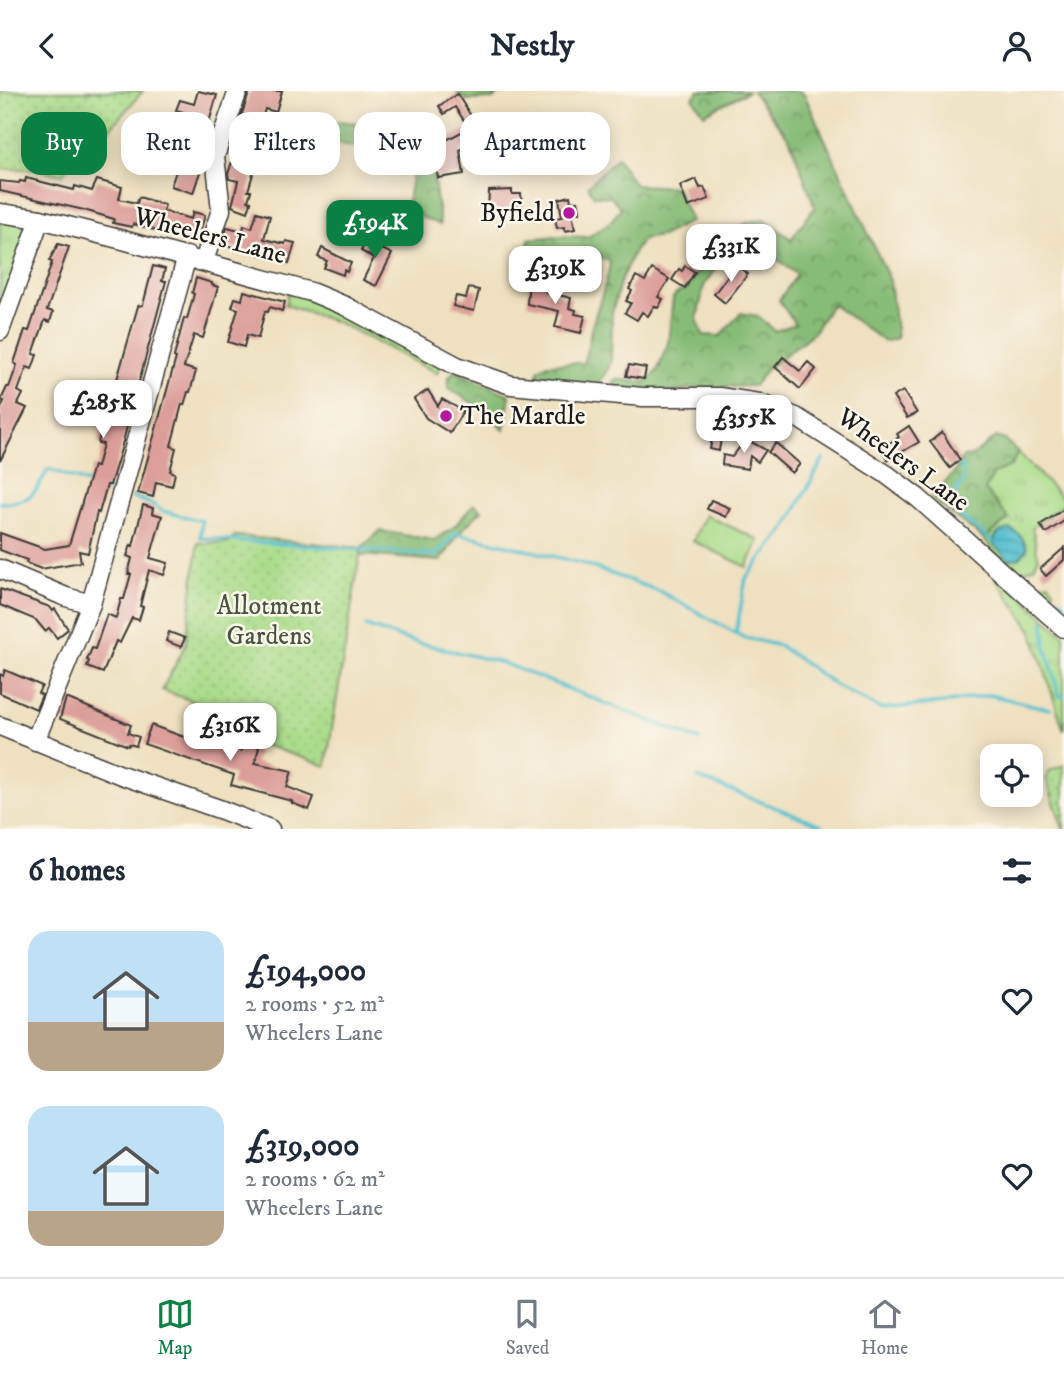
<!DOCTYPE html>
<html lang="en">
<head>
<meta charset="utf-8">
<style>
	body { margin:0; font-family:"IM FELL DW Pica",serif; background:#f6f6f7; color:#1f2937; height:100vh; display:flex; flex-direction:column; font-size:26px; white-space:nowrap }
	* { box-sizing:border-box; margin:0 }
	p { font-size:23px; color:#747a83 }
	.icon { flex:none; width:38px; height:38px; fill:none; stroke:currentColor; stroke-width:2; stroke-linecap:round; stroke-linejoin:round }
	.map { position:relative; height:738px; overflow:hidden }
	.details { display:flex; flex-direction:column; background:#fff; flex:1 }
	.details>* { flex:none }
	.guide { position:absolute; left:21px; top:21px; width:700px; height:63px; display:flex; gap:14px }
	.fabs { position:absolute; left:980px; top:653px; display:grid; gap:14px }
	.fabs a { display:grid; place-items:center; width:63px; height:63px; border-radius:14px; background:#fff; box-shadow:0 4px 18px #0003; font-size:35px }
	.price { position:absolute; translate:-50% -60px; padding:0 16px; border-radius:14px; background:#fff; color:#222; font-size:23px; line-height:46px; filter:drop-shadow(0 2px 4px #0008) }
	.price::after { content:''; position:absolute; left:50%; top:42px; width:21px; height:16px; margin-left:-10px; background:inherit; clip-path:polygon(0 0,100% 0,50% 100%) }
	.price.current { background:#0b8043; color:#fff }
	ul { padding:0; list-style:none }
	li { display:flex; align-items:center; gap:21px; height:175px; padding:0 28px }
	li span { display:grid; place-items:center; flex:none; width:196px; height:140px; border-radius:21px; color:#555 }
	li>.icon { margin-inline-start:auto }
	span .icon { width:84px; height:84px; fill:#fffc; stroke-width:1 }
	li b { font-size:30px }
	h2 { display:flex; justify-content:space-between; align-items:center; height:84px; padding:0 28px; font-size:30px }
	.pill { padding:0 24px; border-radius:21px; background:#fff; box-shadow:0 4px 18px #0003; font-size:24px; line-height:63px }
	.pill.current { background:#0b8043; color:#fff }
	header { display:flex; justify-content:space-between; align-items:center; height:91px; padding:0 28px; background:#fff; font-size:32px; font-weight:700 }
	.menu { display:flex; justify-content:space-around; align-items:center; height:98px; border-top:2px solid #e0e1e3; background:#fff; font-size:19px; color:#747a83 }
	.menu a { display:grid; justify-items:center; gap:4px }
	.menu .current { color:#0b8043 }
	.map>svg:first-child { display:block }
</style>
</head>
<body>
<header><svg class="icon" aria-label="back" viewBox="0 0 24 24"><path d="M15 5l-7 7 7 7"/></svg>Nestly<svg class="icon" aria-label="person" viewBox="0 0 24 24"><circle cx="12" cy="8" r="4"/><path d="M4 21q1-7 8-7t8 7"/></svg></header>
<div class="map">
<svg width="1064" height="738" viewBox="0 0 1064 738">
	<defs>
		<pattern id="grass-tufts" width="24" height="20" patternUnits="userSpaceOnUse" patternTransform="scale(1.75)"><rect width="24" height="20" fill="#aadc8a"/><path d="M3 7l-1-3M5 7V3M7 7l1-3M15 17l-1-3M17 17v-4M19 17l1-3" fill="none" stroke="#92bc76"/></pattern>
		<pattern id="forest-crowns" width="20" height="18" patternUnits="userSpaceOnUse" patternTransform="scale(1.75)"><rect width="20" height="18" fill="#87bc76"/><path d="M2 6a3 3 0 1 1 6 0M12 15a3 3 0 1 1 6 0" fill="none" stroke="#6e9860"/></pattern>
		<pattern id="garden-dots" width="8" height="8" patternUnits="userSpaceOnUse" patternTransform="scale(1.75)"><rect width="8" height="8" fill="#aadc8a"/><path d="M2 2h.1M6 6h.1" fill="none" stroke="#92bc76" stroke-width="1.8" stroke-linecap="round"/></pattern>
		<pattern id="water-rules" width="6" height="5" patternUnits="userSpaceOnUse" patternTransform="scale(1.75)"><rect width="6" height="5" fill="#55c0cf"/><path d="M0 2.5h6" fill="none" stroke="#49a4b1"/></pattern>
	</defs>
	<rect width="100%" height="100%" fill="#fbf7ec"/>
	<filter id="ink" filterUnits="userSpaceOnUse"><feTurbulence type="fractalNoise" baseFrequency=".0143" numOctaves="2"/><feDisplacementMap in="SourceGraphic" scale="14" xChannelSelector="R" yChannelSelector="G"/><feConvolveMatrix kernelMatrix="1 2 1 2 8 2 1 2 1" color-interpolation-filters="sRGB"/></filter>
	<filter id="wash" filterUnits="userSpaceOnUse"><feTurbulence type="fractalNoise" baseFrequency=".00686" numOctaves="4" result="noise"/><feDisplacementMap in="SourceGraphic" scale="28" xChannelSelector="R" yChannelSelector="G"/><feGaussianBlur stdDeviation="1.57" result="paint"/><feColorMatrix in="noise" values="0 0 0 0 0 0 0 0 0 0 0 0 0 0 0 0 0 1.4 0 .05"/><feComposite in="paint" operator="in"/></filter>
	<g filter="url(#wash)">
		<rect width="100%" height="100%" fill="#eee0c0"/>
		<g fill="url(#grass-tufts)" stroke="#637c53" stroke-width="2">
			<polygon points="0,127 28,135 28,144 0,227"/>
			<polygon points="288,201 343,218 441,274 437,282 339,232 286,214"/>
			<path d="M1018 361 1064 409V413L1032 437C1036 448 1035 457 1039 467L1034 475 1021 482 998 465 984 448 1008 428 984 399 994 381 1011 375Z"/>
			<polygon points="926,419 1064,544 1064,640 1032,540 991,480 923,424"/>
			<polygon points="1049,492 1054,499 1050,506 1064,517 1064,530 1032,501 1031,495"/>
		</g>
		<g fill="url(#forest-crowns)" stroke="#526c49" stroke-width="2" fill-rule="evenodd">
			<polygon points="461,0 502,0 493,8 465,9 457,3"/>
			<polygon points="698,0 749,0 704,23 693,7"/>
			<path d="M752 0H799L805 5 890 190 897 247 885 251 832 213 813 242 766 279 754 295 691 297 672 301 614 298 615 288 646 291 657 280 668 252 673 207 678 201 688 197 704 169 706 158 746 132 764 128 791 148 815 116 790 49ZM756 151 797 184 779 209 795 233 775 240 758 225 741 222 720 245 703 244 697 228 704 195 718 173Z"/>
			<polygon points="306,28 427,37 440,134 421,126 408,110 417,57 366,54 363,58 302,44"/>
			<path d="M617 66 635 94 676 96 691 130 661 145 643 148 632 164 621 189 612 222 611 272 598 295 537 289 538 279 547 273 583 272C589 257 589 243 594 229 600 208 608 191 610 170L563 159 525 171 529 148 556 145 588 146 610 131 621 117 611 106 594 105 588 95Z"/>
			<polygon points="454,280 510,304 504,339 487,321 448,297 449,286"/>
			<polygon points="996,346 1005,349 1018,361 1011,375 994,382 985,399 1009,428 984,448 933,409 932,404 954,382 963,366 972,365"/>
			<polygon points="474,413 482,419 460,441 441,470 360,464 312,466 234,445 361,457 380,440 434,449 454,436"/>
		</g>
		<polygon fill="#aadc8a" stroke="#637c53" stroke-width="2" points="705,424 759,449 747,476 693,450"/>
		<g fill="url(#garden-dots)" stroke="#637c53" stroke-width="2">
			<polygon points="0,0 143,0 107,41 72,71 62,84 35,78 0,78"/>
			<polygon points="234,445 361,457 326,675 238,645 241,628 162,599 186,553 198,452 229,452"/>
			<polygon points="1064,674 1064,738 1063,738 1046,688 1049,680"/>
		</g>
		<path fill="url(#water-rules)" stroke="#386e76" stroke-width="2" d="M1010 438C1020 443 1025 448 1027 459L1019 467 1009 469 993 453C995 443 1000 439 1010 438Z"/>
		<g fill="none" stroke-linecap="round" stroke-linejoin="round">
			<g stroke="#55c0cf" stroke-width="3.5">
				<polyline points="961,374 963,382"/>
				<polyline points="964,388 948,415 993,451"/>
				<polyline points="101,397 113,401"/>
				<polyline points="132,406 152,413 162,420 202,430 200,447 436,464 456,442 581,472 659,500 743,546 780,555 837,595 881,618 944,612 989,604 1050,618"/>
				<path d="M0 412C31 411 34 405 48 378L91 393"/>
				<polyline points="1057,507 1064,512"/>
				<polyline points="1044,530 1046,556 1059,604 1064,606"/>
				<polyline points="366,535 411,550 503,572 699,649"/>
				<polyline points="736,541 746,487 787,435 823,368"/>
				<polyline points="698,687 821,734"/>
			</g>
		</g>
		<g id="blocks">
			<g fill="#dc9e99">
				<polygon points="198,0 217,4 195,79 200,81 193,102 171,95 179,71 176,70 181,45 176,43 183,21 176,19 180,9 194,13"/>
				<polygon points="250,0 282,0 276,21 265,18 259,38 272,42 260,77 255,76 248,100 251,100 248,110 251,111 248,121 232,115 238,90 229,88 228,83 235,61 232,61 238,34"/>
				<polygon points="457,3 484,45 460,59 464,83 438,87 434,63 429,63 426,27 438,26 441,52 469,37 455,16 444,23 439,15"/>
				<polygon points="574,34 583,60 573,64 572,59 565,61 559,43 563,41 562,38"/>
				<polygon points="26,87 74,99 75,95 92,100 97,89 122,96 119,108 137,112 139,106 165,114 163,120 191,128 193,121 205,124 197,151 133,133 132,136 113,132 114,128 84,119 0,100 0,90 19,92 20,90 25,91"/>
				<polygon points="696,88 700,97 704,96 709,108 688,116 680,95"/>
				<polygon points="512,99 512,103 521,103 522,115 512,115 512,118 504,120 488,121 489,100"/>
				<polygon points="570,105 571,111 578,110 580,121 572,123 575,138 565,140 564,136 557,137 555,127 562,126 559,108"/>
				<polygon points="257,121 270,125 264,148 285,153 286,150 295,152 289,172 222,153 227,136 243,140 244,134 252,137"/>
				<polygon points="370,142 379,147 376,155 392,163 376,195 363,189 374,167 361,160"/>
				<polygon points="58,153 69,156 47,219 53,221 50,231 45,229 33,263 37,264 32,278 27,276 18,300 23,303 18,313 27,317 0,370 0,319 4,310 1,309 7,296 9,296 17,274 14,272 25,239 29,240 52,171 49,170"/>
				<polygon points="322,157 351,172 347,181 344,179 343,184 324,177 327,170 318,166"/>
				<polygon points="736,174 748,183 725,212 714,203"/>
				<polygon points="153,175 165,178 162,190 166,190 121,358 110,394 107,394 99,422 97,421 88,462 79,460 81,471 41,478 26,472 27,469 0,459 0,442 45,458 69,454 93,375 97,376 103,353 98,352 104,326 106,327 138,215 143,214"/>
				<polygon points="685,175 695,181 685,197 672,189 679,178 682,180"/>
				<polygon points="652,178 669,188 658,206 663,208 658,217 654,215 648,225 642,221 637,229 625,222 631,212 626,210 632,200 629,198 636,185 645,190"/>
				<polygon points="196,187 212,192 212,194 218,196 203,247 194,244 184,276 196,280 190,301 188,301 184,314 182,313 171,355 176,357 170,380 175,382 172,395 156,391 153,406 138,402 176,267 174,266 184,227 187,228 194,203 192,202"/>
				<polygon points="529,189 548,192 546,201 571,207 569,217 576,219 575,223 585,225 581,242 555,236 559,220 527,213"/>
				<polygon points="469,197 479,199 474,220 453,215 456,205 466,207"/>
				<polygon points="244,200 285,211 282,220 270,216 268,221 265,220 258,247 247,244 244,256 228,251 238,218 232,216 235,207 242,209"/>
				<polygon points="783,266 800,280 808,271 816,278 800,298 775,276"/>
				<polygon points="629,274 646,277 644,288 626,285"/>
				<polygon points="428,299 438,315 442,308 463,320 450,342 426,327 414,308"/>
				<polygon points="903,300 917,322 907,327 893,306"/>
				<polygon points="717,321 738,324 735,336 723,334 719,360 710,358"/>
				<polygon points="909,335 919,351 888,369 881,357 899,346 897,343"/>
				<polygon points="942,341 960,369 950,377 930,351"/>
				<polygon points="746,348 766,359 758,371 750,365 748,378 722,374 723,364 732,366"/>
				<polygon points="776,352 800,373 792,382 768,361"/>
				<polygon points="711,409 730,417 726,426 707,418"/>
				<polygon points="143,414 153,417 152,422 162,425 150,467 168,472 164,484 149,479 140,515 143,516 139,529 132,527 120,552 116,550 103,582 87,576 89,570 87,569 92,557 95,558 107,523 116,527 121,508 124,508 131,483 128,483 132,467 127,465 131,454 133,455"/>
				<polygon points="1064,418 1064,430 1046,442 1040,434"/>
				<polygon points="1064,457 1064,469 1046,485 1040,478"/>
				<polygon points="0,498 50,516 53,520 55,518 68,538 57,547 49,537 45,540 36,529 0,514"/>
				<polygon points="169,541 185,547 181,556 166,550"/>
				<polygon points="5,579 42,595 38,602 42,604 36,618 0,602 0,583 3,585"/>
				<polygon points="66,607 131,634 128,642 139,646 136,655 129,653 128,655 60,628"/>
				<polygon points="151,634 184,646 189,639 241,660 245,648 258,651 257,655 259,656 255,672 292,680 287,696 314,706 309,719 292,712 292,710 231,694 234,684 144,653"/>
			</g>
		</g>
	</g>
	<g filter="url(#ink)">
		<use href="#blocks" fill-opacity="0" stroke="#3c3935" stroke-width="2"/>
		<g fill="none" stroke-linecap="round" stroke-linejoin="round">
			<g stroke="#3c3935" stroke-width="21">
				<g id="minor">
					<polyline points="0,122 40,128 123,149 311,201 345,215 457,275 511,294 643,306 719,306 759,312 796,326 886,383 918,407 1064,537"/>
					<polyline points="204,170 221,119 215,65 238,0"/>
					<polyline points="0,240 40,128"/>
					<polyline points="0,478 66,506 91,513"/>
					<polyline points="0,635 121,684 222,719 270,738"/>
					<polyline points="35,650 91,513 187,165"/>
				</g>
			</g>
			<use href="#minor" stroke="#fff" stroke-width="18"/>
		</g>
	</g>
	<g fill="#b5179e" stroke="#fbf7ec" stroke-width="2.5">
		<circle cx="569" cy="122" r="7"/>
		<circle cx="446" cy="325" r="7"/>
	</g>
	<g text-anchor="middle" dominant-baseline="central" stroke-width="5" stroke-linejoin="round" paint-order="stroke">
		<g font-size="26" fill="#1c1c1c" stroke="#fbf7ec" text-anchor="end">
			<text x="555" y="122">Byfield</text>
			<text x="460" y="325" text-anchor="start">The Mardle</text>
		</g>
		<g font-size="26" fill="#1c1c1c" stroke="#fbf7ec">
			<text transform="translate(210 145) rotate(15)">Wheelers Lane</text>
			<text transform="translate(903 369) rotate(36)">Wheelers Lane</text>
		</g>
		<g font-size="26" fill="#47563d" stroke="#fbf7ec">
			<text x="269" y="515">Allotment<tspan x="269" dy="30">Gardens</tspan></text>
		</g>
	</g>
</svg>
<div class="fabs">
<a><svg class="icon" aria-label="locate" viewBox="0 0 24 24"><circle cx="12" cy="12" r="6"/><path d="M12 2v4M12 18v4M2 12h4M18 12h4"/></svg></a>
</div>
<b class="price current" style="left:375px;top:169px">£194K</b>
<b class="price" style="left:731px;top:193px">£331K</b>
<b class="price" style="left:555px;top:215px">£319K</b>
<b class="price" style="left:103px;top:349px">£285K</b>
<b class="price" style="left:744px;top:364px">£355K</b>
<b class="price" style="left:230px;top:672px">£316K</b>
<div class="guide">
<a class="pill current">Buy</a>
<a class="pill">Rent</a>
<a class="pill">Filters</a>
<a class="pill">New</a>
<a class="pill">Apartment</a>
</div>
</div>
<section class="details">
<h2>6 homes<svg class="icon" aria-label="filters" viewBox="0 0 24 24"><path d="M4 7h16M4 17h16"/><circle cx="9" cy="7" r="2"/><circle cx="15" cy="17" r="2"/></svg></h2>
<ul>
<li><span style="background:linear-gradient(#bfe0f5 65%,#b9a48a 0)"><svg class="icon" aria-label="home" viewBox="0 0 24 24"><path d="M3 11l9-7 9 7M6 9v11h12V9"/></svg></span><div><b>£194,000</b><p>2 rooms · 52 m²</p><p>Wheelers Lane</p></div><svg class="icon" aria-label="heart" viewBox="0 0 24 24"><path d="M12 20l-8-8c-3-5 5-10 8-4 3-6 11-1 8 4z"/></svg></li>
<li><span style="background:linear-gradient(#bfe0f5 75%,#b9a48a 0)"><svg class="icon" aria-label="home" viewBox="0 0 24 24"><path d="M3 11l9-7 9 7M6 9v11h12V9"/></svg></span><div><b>£319,000</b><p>2 rooms · 62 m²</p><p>Wheelers Lane</p></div><svg class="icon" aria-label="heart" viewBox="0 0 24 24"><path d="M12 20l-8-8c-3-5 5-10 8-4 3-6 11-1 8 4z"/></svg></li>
</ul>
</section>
<nav class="menu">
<a class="current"><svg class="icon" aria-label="map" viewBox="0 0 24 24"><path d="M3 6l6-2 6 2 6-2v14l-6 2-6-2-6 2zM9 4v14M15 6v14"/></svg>Map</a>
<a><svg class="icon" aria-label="saved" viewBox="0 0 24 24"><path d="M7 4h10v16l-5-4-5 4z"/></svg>Saved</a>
<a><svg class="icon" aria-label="home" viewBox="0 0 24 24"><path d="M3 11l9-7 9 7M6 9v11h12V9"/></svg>Home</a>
</nav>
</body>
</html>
